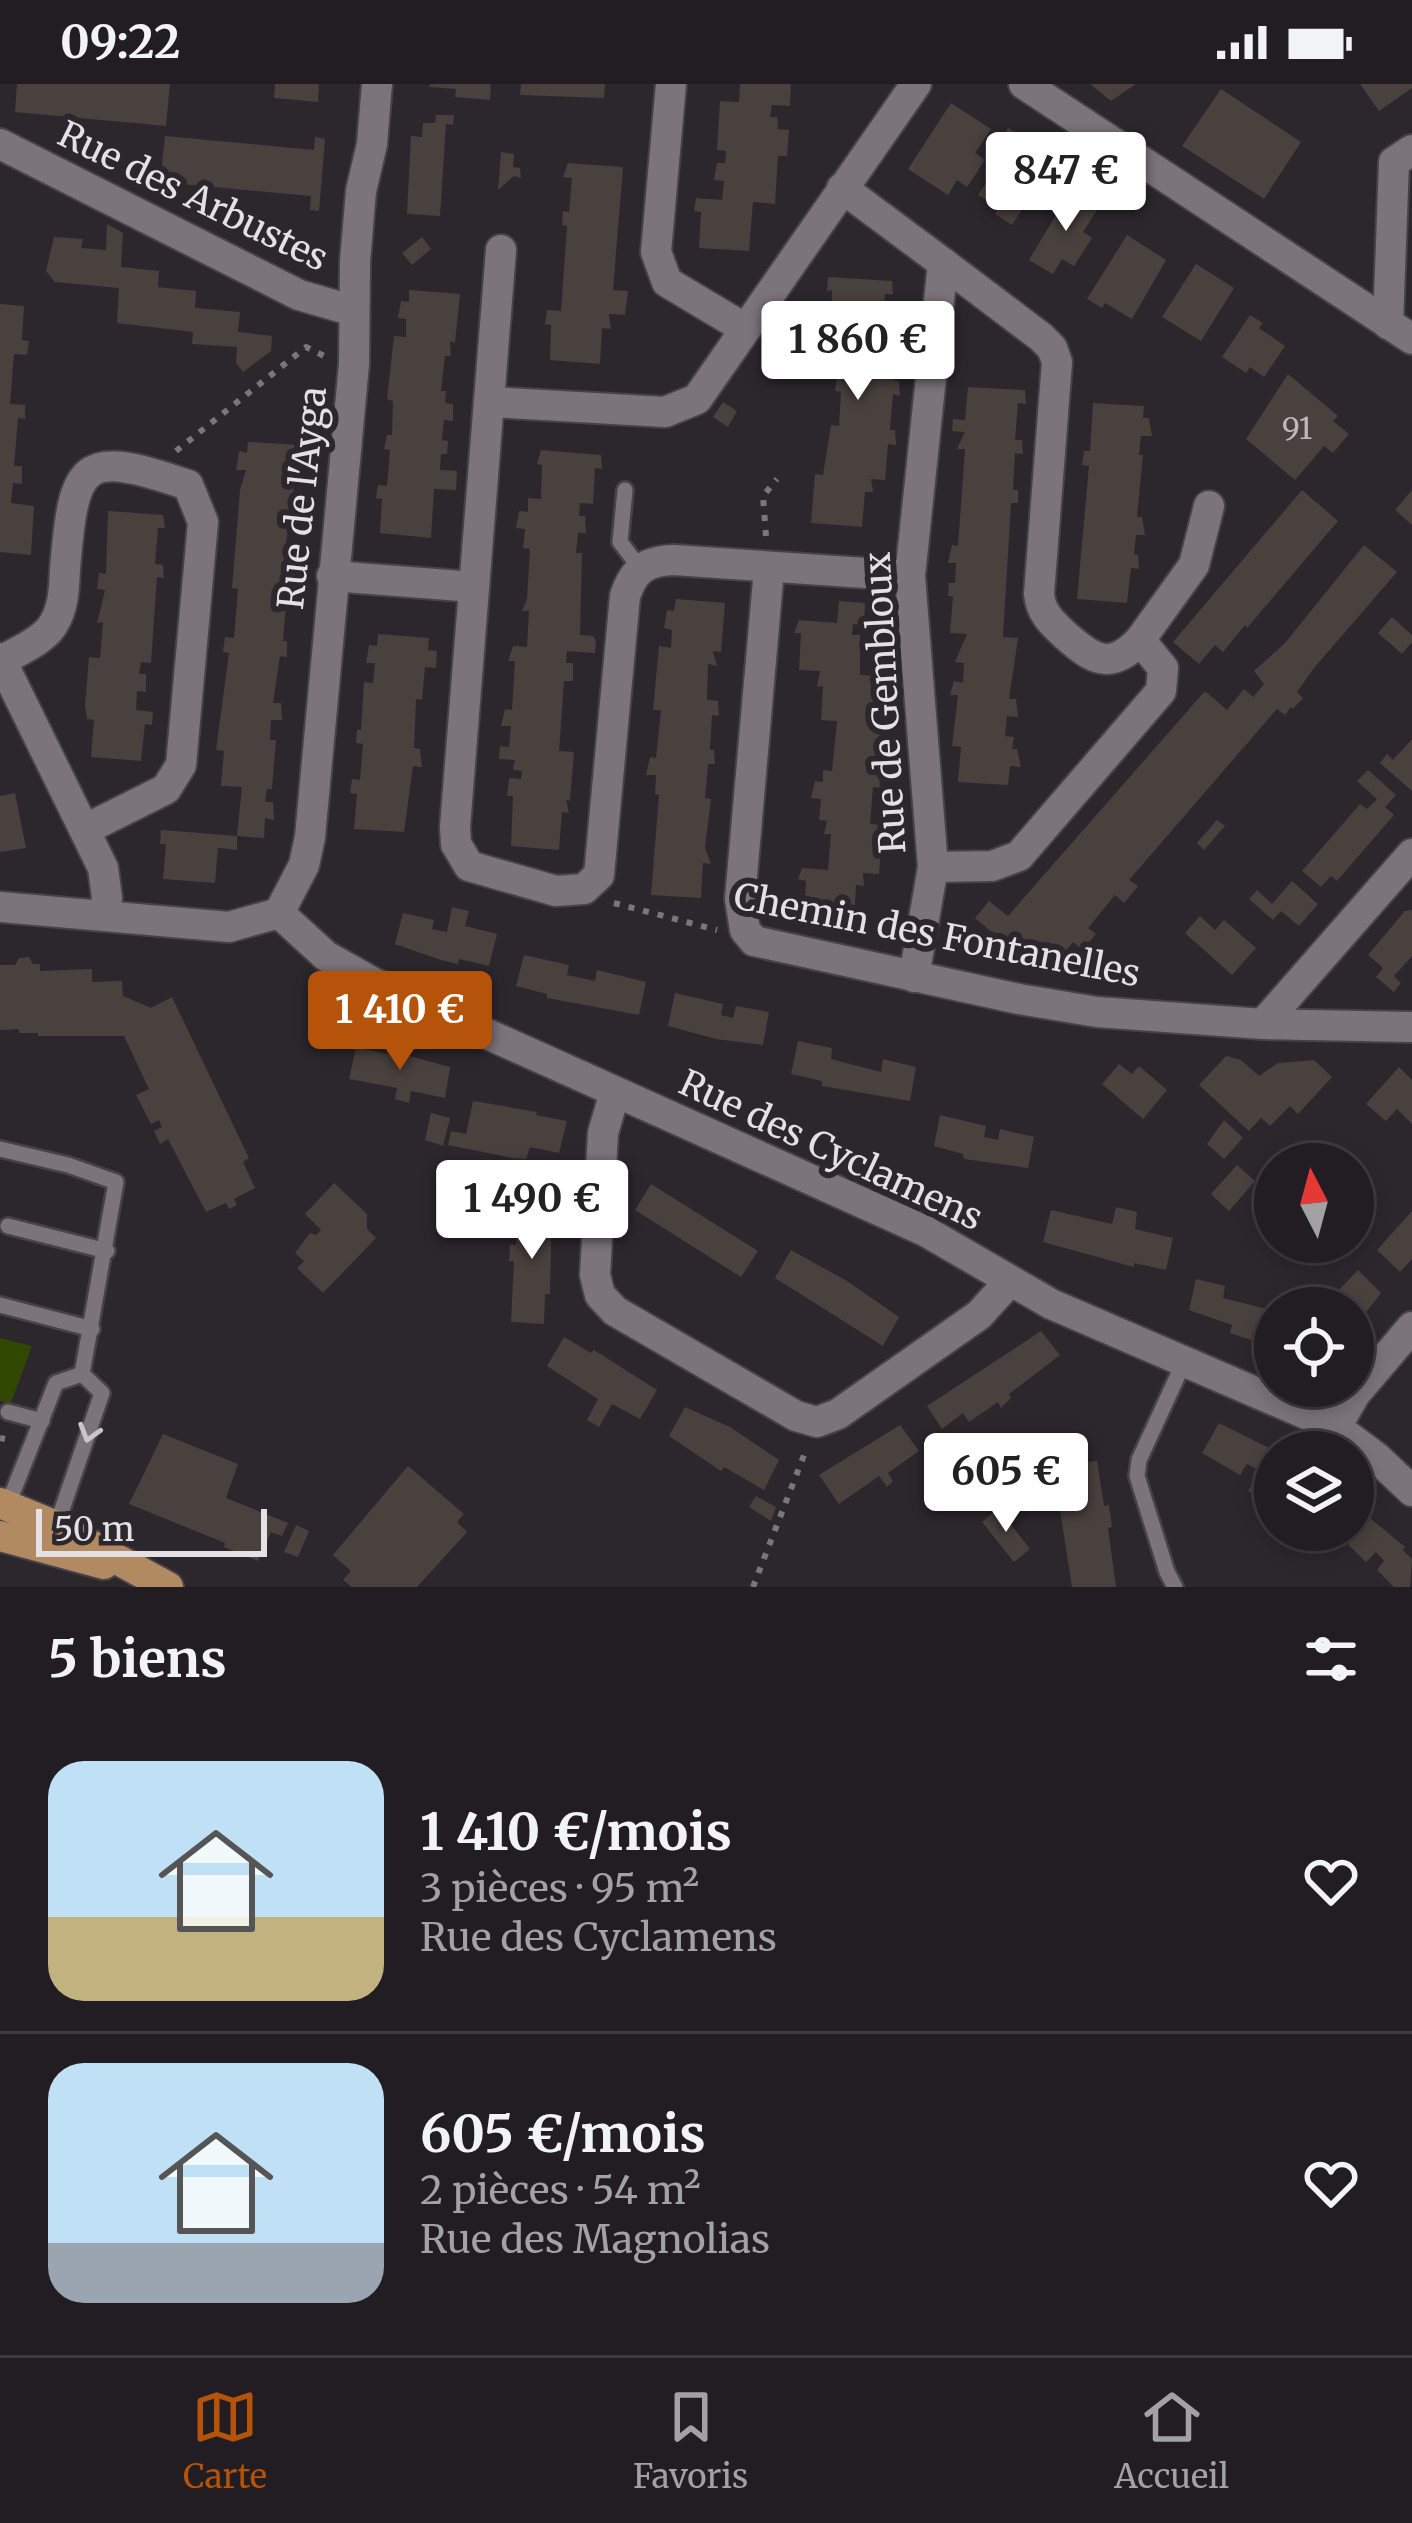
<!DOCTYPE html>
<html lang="fr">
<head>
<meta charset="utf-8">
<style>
	body { margin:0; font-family:Merriweather,serif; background:#2d2a2f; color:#f1f3f6; height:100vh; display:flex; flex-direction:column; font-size:45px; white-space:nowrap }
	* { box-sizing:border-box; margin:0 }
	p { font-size:39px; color:#a2a2a5 }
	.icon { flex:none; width:66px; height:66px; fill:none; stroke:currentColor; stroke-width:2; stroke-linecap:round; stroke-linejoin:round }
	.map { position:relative; height:1503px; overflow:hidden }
	.side { display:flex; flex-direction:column; background:#211d22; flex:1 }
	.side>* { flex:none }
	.needle { width:78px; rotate:354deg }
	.tools { position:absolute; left:1254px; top:1059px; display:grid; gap:24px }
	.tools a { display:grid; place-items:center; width:120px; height:120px; border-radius:50%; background:#211d22; box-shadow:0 6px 18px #0003,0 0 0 3px #3e3b40; font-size:60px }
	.scale { position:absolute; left:36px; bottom:30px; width:231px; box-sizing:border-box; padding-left:12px; border:6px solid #e4e0e4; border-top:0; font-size:33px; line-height:42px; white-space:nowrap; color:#e4e0e4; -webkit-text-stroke:9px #2c272d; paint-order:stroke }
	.price { position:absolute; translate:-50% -102px; padding:0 27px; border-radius:12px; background:#fff; color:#222; font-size:39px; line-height:78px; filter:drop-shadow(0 3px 6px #0008) }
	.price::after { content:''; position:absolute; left:50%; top:72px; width:36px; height:27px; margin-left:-18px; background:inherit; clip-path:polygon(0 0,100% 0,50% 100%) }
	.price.current { background:#b45309; color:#fff }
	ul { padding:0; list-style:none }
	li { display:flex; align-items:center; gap:36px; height:300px; padding:0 48px }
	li+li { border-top:3px solid #3e3b40 }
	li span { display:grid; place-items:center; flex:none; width:336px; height:240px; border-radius:36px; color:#555 }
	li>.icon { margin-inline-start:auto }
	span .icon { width:144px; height:144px; fill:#fffc; stroke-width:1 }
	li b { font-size:51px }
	h2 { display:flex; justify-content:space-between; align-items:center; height:144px; padding:0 48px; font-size:51px }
	.status { display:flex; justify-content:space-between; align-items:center; height:84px; padding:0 60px; background:#211d22; direction:ltr }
	.status svg { height:33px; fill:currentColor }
	.menu { display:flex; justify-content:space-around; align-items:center; height:168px; border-top:3px solid #3e3b40; background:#211d22; font-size:33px; color:#a2a2a5 }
	.menu a { display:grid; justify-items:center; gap:6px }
	.menu .current { color:#b45309 }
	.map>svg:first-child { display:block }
</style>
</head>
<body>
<div class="status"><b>09:22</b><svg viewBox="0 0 49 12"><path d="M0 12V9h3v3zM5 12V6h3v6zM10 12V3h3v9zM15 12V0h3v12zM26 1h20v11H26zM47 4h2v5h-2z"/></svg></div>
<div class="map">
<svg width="1412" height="1503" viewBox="0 0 1412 1503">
	<rect width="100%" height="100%" fill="#2c272d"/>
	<polygon fill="#314803" points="0,1254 32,1262 11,1319 0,1317"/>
	<g fill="#49413e">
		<polygon points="17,0 170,0 166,42 15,28"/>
		<polygon points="275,0 319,0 318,18 274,14"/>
		<polygon points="430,0 491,0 490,16 455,13 456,5 429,3"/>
		<polygon points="521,0 605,0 604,14 520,11"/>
		<polygon points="740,0 791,0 790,22 772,21 770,33 777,33 778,45 789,46 787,72 778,72 775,120 753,118 749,167 699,164 701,128 694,127 696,114 722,116 724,97 714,96 717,79 725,79 726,67 717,66 720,17 739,18"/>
		<polygon points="1090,0 1136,0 1111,17"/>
		<polygon points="1360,0 1412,0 1412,4 1379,27"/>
		<polygon points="1221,5 1301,58 1264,115 1182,62"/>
		<polygon points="951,19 991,45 975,69 985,76 967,103 957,96 948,111 908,85"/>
		<polygon points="436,31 454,31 453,41 446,40 440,132 407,130 411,52 422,53 423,39 435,39"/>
		<polygon points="1008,44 1020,51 1008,69 997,62"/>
		<polygon points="165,52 314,66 315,53 325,55 319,127 310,126 311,112 160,98"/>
		<polygon points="501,68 514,70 513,83 520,84 521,94 514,92 498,106"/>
		<polygon points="1005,71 1025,86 1030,80 1046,90 1012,141 995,130 999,124 978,111"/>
		<polygon points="568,79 623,83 613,206 628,207 625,231 609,230 611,245 602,244 600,280 550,276 551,241 545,240 547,226 561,227 567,142 562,141 563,127 569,128 572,94 563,93"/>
		<polygon points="1071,106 1099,123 1083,148 1092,154 1074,182 1062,175 1053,190 1029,176"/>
		<polygon points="107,140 123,149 121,183 159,187 158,203 196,207 195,224 240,228 238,248 272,252 271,267 243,288 236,279 237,263 192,260 193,248 117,239 119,204 55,198 46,187 54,153 83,155 81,164 106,166"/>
		<polygon points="1127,151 1166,176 1132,235 1105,219 1102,224 1087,215"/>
		<polygon points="422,153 431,165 412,181 402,169"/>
		<polygon points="1196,180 1234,204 1201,257 1162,233"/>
		<polygon points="828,193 892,197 893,210 885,210 882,246 898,247 893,296 899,297 900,312 893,310 890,346 895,346 896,361 888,360 885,396 871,395 873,408 865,408 862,443 811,439 815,390 823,391 831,341 839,342 841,308 835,307 837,293 842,293 844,257 837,257 840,243 831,243 832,206 827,207"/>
		<polygon points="409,206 460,210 455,259 450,257 451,272 445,272 441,307 446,307 445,319 453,320 453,337 444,336 442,356 448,357 447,370 441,370 440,386 457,387 456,406 434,405 431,454 380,449 382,415 376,414 378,401 387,402 390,366 384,365 387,351 392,351 393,317 387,315 394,252 406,253 406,235 398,234 401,217 409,218"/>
		<polygon points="0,220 24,222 22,256 29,257 27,271 14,270 10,320 25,321 25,335 18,334 14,382 22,382 22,400 13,399 11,419 34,422 31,471 0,468"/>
		<polygon points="1250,231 1263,239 1259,244 1285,262 1264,293 1250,283 1246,289 1222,273"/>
		<polygon points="1288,290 1338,332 1333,337 1349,350 1333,369 1324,362 1295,396 1246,355"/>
		<polygon points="968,303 1025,306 1026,320 1018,319 1015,356 1022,356 1023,370 1015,369 1013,406 1018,406 1018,419 1011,419 1003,553 1018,554 1009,615 1016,615 1018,633 1007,632 1005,652 1014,653 1012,665 1017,665 1021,683 1010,682 1008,701 958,698 961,663 952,662 958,611 950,611 954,597 963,599 964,579 955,578 967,550 950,549 953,513 948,512 949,499 955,499 956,479 948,479 952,461 958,462 965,365 957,365 965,348 952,347 953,335 965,336"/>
		<polygon points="723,318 737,327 728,343 713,333"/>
		<polygon points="1093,319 1144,322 1143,334 1149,334 1152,352 1141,352 1139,371 1143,371 1137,433 1142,433 1145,451 1136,451 1134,470 1138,471 1139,485 1131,484 1127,519 1077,515 1089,382 1082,381 1084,367 1090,367"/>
		<polygon points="248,358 298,361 293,409 296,410 298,424 290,424 285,471 291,472 293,490 284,489 282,509 287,509 283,557 287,557 287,573 280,572 273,619 281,619 282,636 271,636 270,656 276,656 272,705 267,705 265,718 273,718 274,736 265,734 264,754 237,752 237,766 218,764 215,799 163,795 166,760 160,760 161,746 237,752 242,703 221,702 224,667 216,666 229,569 223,568 225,553 234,554 238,505 232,504 240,406 246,386 236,386 239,367 247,369"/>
		<polygon points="541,366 601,371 602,385 595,384 593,420 580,419 579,432 585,432 586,449 578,449 576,469 582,469 580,551 593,552 596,556 595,569 567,567 566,579 573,579 573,597 564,597 559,667 574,668 570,717 566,716 569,729 562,728 559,766 511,762 513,712 507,712 509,694 521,695 522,687 513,686 515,676 499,675 500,662 509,663 511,642 501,642 505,625 512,626 515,577 508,577 513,562 527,563 529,527 522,527 527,515 530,465 523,464 525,445 516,444 519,427 528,428 528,414 541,415 542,381 537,380"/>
		<polygon points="1302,406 1338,437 1247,544 1245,541 1223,568 1215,561 1199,580 1173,558"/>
		<polygon points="1412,406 1412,441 1395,426"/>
		<polygon points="108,427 163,431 165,444 158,444 155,480 163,481 164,494 157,493 151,579 141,578 139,590 146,590 146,608 137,607 136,626 153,628 152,641 145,640 141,677 91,673 94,636 87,635 85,622 89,573 100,574 103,538 97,539 105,506 97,505 99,489 106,490"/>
		<polygon points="1364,461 1397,488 1314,584 1297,608 1303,614 1293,625 1291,623 1285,631 1277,625 1129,796 1138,802 1124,819 1115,811 1088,844 1096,850 1083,866 1073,858 1059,875 1038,858 1024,875 975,834 989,817 1008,832 1205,607 1227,626 1244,605 1253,613 1264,600 1254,587 1285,559"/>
		<polygon points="676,515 725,519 721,568 713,567 717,582 708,580 707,616 718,617 719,632 712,631 710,666 714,666 715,680 708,680 705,714 711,715 705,764 711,780 703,779 701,814 651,811 659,711 655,710 656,691 646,691 650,673 656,674 661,626 653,626 659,562 671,564 672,546 664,544 667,526 674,527"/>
		<polygon points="839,517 865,519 864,541 853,540 852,551 860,551 860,591 876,592 875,604 883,604 885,623 875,622 873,640 888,641 883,691 879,690 880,704 873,703 870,740 883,741 879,790 863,789 864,802 856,801 854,837 804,833 806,797 798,795 802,784 828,786 831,750 824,750 827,737 819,736 821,715 811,714 815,697 823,698 823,686 832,687 837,637 821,636 823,602 817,603 820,587 799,586 801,549 794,549 799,536 837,539"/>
		<polygon points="1392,533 1412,551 1412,558 1402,570 1378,549"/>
		<polygon points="378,550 429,554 428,566 437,567 436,584 425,583 422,616 416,615 414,664 420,665 422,683 413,682 404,748 354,745 357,710 350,709 352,695 360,696 363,660 356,659 357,646 361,646 364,598 373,599 375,579 366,579 369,561 377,562"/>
		<polygon points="1412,655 1412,707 1380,679 1387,670 1393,676"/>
		<polygon points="1368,686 1396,711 1385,723 1394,731 1337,797 1331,792 1321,803 1302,787 1360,720 1367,725 1377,715 1357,697"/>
		<polygon points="15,709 26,764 0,768 0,712"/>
		<polygon points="1217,736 1225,742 1204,766 1197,759"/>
		<polygon points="1292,797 1318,820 1299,842 1281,827 1273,836 1249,815 1257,806 1272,820"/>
		<polygon points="452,823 469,827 465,842 497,850 489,882 459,875 458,880 441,876 395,860 403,829 434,836 432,845 447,848"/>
		<polygon points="1412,826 1412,872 1394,892 1401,899 1394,908 1376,893 1383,884 1368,871 1405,827"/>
		<polygon points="1200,832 1215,846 1224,836 1256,864 1232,891 1185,849"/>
		<polygon points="524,871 569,881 567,891 595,897 597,886 646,898 639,931 547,914 547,910 516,902"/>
		<polygon points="29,873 33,880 40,880 40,887 92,885 92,898 122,897 123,912 151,924 172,913 249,1074 243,1078 255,1104 234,1115 237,1121 229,1125 226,1119 206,1128 168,1055 160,1060 154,1047 162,1043 159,1036 151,1040 136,1011 149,1005 124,952 38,952 38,949 19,949 19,945 0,946 0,881 15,881 19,874"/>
		<polygon points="675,909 723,920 721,931 733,934 736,922 769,928 763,961 716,955 668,942"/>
		<polygon points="798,957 832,964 831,975 881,988 883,975 916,983 910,1017 822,1002 822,997 791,990"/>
		<polygon points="356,963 387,970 387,966 450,983 445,1014 411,1007 409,1019 395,1015 397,1004 349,995"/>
		<polygon points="1226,972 1241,976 1259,992 1278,979 1314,976 1332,993 1298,1030 1290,1022 1270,1042 1261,1034 1249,1047 1199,1001"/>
		<polygon points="1119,980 1132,990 1139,982 1167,1006 1143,1035 1102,1000"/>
		<polygon points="1399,983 1412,996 1412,1040 1397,1025 1386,1037 1366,1020"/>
		<polygon points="473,1017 537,1028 536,1031 567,1037 559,1069 530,1063 526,1075 512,1074 448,1061 451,1047 466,1050"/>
		<polygon points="431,1029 450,1034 443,1062 425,1056"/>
		<polygon points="940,1031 986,1042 984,1053 998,1056 1000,1045 1034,1053 1028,1084 964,1075 963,1070 934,1062"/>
		<polygon points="1224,1036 1243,1054 1224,1075 1207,1060"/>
		<polygon points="1237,1081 1255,1097 1229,1127 1211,1110"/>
		<polygon points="334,1099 367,1130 367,1145 376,1154 323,1209 297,1184 304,1177 295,1169 310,1149 316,1151 321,1146 305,1130"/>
		<polygon points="651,1100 758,1167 741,1193 635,1126"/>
		<polygon points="519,1116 552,1118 550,1210 545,1210 544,1240 511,1238 514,1177 509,1177 510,1161 516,1161"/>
		<polygon points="1116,1123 1137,1128 1135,1145 1173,1154 1166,1186 1134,1179 1134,1183 1043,1158 1051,1126 1112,1140"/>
		<polygon points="1412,1127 1412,1175 1400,1188 1377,1166"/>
		<polygon points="791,1166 847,1197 899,1233 883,1262 775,1194"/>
		<polygon points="1358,1186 1381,1209 1353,1245 1353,1224 1322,1224"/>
		<polygon points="1196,1195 1225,1202 1223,1214 1271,1226 1269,1236 1275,1238 1275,1264 1230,1249 1232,1241 1189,1226"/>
		<polygon points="1041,1247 1060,1271 1009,1310 1011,1314 1001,1324 998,1318 969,1338 963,1329 942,1345 927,1322"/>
		<polygon points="564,1253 591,1269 594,1266 657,1306 640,1335 612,1320 599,1343 587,1336 598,1315 547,1282"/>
		<polygon points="685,1323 730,1343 779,1376 764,1406 724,1383 721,1387 669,1352"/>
		<polygon points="1219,1339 1275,1367 1275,1410 1267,1406 1262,1415 1248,1407 1260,1387 1247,1380 1240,1391 1202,1369"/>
		<polygon points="900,1341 919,1367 888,1389 893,1397 887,1403 879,1392 839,1420 819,1391"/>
		<polygon points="163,1350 238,1380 226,1414 288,1439 282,1452 271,1448 258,1477 224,1463 225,1459 129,1420"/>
		<polygon points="1097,1377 1104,1422 1109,1421 1112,1443 1108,1444 1116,1503 1072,1503 1053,1381"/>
		<polygon points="408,1382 464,1430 457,1438 467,1448 417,1503 352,1503 343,1496 351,1487 333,1471"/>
		<polygon points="756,1412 776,1423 771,1437 749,1423"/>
		<polygon points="1353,1420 1405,1463 1403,1466 1412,1475 1410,1503 1394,1503 1377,1486 1384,1477 1376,1468 1366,1478 1333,1446 1353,1446"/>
		<polygon points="998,1424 1030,1465 1014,1478 982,1438"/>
		<polygon points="296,1441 309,1447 298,1473 284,1468"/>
	</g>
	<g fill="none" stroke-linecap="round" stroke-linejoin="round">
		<g stroke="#464247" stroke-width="20">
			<g id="lane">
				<polyline points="625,406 620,458 640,484"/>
				<polyline points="0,1065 68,1081 116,1098 82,1290"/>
				<polyline points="8,1142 107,1167"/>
				<polyline points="0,1221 92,1245"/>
				<polyline points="8,1328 42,1337"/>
				<polyline points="7,1423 56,1299 82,1290 102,1309 56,1443"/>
				<polyline points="1175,1503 1167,1488 1137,1392 1139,1376 1184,1278"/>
			</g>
		</g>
		<g stroke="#464247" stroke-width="34">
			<g id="street">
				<polyline points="671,0 656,168 667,198 744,244"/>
				<polyline points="1024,0 1412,255"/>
				<polyline points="0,60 299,211 354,227"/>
				<polyline points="842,104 943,179 910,492 933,783 914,893"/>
				<path d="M501 166 455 743 456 760 469 782 556 807 584 805 599 791 625 512C634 485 646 477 674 476L910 492"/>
				<path d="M943 179 1041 253 1052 264 1057 278 1039 510C1041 529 1051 538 1065 551 1093 576 1111 587 1140 556"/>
				<polyline points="1388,240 1394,78 1412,66"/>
				<polyline points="492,318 665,328 697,315 916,0"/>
				<polyline points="769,485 740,815 745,846 754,857 1019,915 1097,928 1263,940 1412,943"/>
				<polyline points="332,492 474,503"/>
				<polyline points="0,574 103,784 107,814 105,829"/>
				<path d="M1 577C18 567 45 556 54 539 64 522 64 504 65 485 74 377 81 364 188 401L203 438 181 681 166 705 86 745"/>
				<polyline points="933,783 992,782 1019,772 1161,607 1163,584 1140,556 1194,481 1209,422"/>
				<polyline points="0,823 229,843 279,829"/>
				<polyline points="279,829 326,872 374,899 925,1147 1051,1220 1336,1343 1376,1373 1412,1407"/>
				<polyline points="279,829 304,781 310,753 354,280 355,178 361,107 372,60 377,0"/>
				<polyline points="1263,940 1412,770"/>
				<polyline points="615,1008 603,1049 595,1191 600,1211 615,1227 796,1332 817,1338 838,1330 979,1231 1009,1198"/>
				<polyline points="1336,1343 1355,1310 1412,1243"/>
			</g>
		</g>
		<g stroke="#464247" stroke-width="34">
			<g id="primary">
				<polyline points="0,1419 56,1442 168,1503"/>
				<polyline points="0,1452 104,1480"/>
			</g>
		</g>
		<g stroke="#7a767b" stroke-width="6" stroke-dasharray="6 9" stroke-linecap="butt">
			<polyline points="176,367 306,263 328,274"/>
			<polyline points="766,452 763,412 777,395"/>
			<polyline points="614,819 717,846"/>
			<polyline points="0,1354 5,1355"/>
			<polyline points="753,1503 806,1366"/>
		</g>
		<use href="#lane" stroke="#7b757b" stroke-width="15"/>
		<use href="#street" stroke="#7b757b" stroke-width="30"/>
		<use href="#primary" stroke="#b28a62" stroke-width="30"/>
	</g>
	<defs><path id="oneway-chevron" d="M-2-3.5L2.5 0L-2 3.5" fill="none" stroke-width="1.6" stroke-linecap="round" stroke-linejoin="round" transform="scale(3)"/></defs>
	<use stroke="#cac5ca" href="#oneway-chevron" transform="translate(89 1349) rotate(107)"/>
	<g text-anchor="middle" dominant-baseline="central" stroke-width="12" stroke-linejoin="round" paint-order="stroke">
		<g font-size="30" fill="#bdb8ba">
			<text x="1297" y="344">91</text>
		</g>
		<g font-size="36" fill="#e4e0e4" stroke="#2c272d">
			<text transform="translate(193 112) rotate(26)">Rue des Arbustes</text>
			<text transform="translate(302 414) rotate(-84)">Rue de l'Ayga</text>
			<text transform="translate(885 619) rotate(-93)">Rue de Gembloux</text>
			<text transform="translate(937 851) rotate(11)">Chemin des Fontanelles</text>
			<text transform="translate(831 1066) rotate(25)">Rue des Cyclamens</text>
		</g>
	</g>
</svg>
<div class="tools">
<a><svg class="needle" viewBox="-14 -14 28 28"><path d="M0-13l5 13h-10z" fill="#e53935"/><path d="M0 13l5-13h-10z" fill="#a2a2a5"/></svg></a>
<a><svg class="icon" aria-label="locate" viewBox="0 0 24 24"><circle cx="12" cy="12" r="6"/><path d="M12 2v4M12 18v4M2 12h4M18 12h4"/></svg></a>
<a><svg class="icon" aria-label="layers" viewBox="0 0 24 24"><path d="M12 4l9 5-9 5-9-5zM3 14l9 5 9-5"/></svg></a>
</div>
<div class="scale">50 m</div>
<b class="price" style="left:1066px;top:150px">847 €</b>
<b class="price" style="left:858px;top:319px">1 860 €</b>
<b class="price current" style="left:400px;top:989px">1 410 €</b>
<b class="price" style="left:532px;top:1178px">1 490 €</b>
<b class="price" style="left:1006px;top:1451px">605 €</b>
</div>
<section class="side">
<h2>5 biens<svg class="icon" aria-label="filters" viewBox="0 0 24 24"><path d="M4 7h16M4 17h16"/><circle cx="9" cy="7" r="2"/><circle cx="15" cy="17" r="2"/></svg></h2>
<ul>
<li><span style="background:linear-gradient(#bfe0f5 65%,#c2b280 0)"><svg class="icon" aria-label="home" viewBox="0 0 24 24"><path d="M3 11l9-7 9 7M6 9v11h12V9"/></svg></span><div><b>1 410 €/mois</b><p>3 pièces · 95 m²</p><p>Rue des Cyclamens</p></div><svg class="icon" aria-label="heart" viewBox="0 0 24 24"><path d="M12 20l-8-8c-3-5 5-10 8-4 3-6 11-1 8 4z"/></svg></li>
<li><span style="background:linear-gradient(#bfe0f5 75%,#9aa5b1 0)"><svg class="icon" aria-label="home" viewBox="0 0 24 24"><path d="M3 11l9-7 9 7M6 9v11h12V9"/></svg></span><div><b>605 €/mois</b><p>2 pièces · 54 m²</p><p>Rue des Magnolias</p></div><svg class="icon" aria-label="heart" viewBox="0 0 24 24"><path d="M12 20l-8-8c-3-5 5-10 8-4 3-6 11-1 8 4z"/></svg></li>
</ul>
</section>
<nav class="menu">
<a class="current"><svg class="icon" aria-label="map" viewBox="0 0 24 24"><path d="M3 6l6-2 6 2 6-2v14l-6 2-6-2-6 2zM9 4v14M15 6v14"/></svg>Carte</a>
<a><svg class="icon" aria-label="saved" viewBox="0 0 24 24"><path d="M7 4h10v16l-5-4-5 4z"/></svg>Favoris</a>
<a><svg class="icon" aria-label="home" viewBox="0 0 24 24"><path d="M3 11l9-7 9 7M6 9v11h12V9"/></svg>Accueil</a>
</nav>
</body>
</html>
